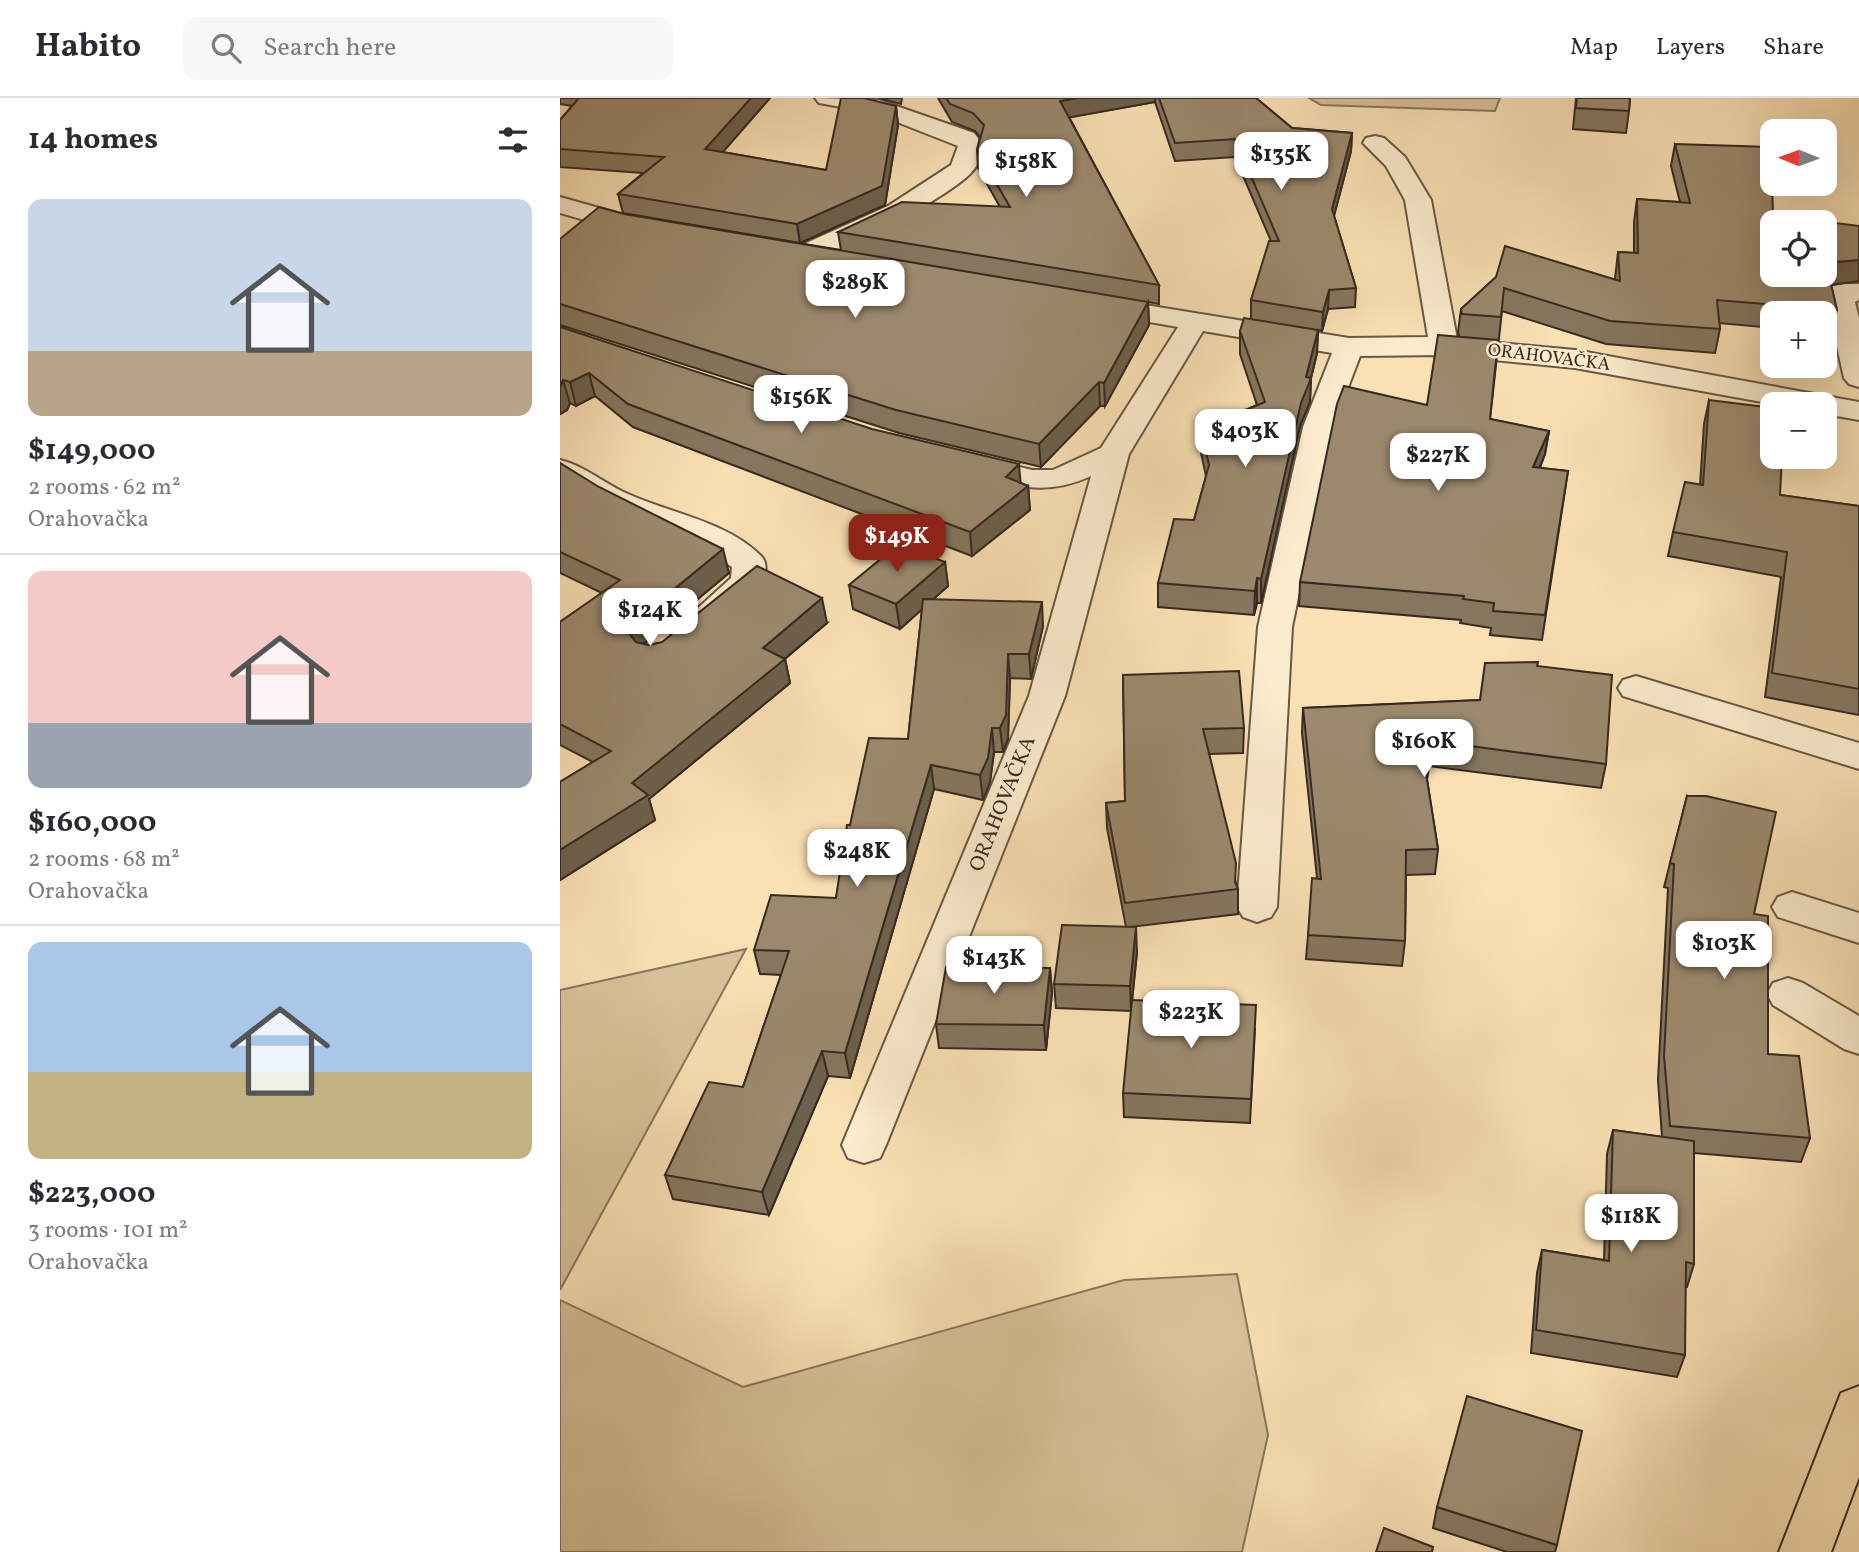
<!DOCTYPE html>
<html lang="en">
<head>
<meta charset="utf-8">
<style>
	body { margin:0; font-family:Vollkorn,serif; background:#f7f7f7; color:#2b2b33; height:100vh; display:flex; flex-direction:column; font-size:26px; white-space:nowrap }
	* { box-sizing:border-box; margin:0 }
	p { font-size:23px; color:#7c7c81 }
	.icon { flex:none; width:38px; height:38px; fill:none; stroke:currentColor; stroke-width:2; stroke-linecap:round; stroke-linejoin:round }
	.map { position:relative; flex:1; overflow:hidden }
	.drawer { display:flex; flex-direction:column; background:#fff; width:560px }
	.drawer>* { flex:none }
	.needle { width:46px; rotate:271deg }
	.controls { position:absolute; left:1200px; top:21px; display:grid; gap:14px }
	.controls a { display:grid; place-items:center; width:77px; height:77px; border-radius:14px; background:#fff; box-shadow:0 7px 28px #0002; font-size:35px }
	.price { position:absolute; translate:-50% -60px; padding:0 16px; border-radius:14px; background:#fff; color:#222; font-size:23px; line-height:46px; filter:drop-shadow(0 2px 4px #0008) }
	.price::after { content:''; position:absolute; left:50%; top:42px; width:21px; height:16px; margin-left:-10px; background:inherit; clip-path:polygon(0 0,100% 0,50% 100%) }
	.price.active { background:#8f2418; color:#fff }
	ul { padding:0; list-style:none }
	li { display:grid; align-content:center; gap:14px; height:371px; padding:0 28px }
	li+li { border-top:2px solid #e1e1e2 }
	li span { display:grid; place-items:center; height:217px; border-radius:14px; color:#555 }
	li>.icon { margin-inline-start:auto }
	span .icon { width:126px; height:126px; fill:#fffc; stroke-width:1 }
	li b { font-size:30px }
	h2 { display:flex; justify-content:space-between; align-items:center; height:84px; padding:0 28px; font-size:30px }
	header { display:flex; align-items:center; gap:42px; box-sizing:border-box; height:98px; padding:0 35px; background:#fff; border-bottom:2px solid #e1e1e2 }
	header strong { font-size:33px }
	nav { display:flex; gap:38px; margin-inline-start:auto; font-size:24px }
	.search { width:490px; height:63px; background:#f7f7f7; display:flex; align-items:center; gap:18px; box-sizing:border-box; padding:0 24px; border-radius:14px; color:#7c7c81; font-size:26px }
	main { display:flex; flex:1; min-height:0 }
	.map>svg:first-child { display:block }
</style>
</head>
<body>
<header>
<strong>Habito</strong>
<div class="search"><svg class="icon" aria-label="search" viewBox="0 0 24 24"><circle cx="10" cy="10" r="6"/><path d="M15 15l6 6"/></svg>Search here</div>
<nav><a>Map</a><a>Layers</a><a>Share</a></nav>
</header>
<main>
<section class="drawer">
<h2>14 homes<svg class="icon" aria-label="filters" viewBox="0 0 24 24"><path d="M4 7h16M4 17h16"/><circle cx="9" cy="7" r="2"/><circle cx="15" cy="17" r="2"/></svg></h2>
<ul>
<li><span style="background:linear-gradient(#c9d6e8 70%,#b9a48a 0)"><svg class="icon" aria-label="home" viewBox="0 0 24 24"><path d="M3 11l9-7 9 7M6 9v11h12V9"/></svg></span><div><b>$149,000</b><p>2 rooms · 62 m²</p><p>Orahovačka</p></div></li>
<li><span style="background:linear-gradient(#f6c9c9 70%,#9aa5b1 0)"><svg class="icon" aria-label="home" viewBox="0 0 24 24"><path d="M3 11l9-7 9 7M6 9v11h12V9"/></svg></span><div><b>$160,000</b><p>2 rooms · 68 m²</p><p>Orahovačka</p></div></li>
<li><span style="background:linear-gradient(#a9c7e8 60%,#c2b280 0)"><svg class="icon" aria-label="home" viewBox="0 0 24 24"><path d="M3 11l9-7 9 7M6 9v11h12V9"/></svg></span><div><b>$223,000</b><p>3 rooms · 101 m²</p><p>Orahovačka</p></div></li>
</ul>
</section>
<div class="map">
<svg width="1299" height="1454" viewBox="0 0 1299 1454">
	<rect width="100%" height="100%" fill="#fae1b4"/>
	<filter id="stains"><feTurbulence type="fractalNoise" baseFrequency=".00286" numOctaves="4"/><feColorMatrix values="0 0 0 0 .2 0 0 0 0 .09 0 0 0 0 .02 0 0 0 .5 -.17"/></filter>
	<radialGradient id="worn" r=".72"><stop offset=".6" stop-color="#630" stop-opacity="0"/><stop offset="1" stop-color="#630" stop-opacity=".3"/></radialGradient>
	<g fill="#d9c29b" stroke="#88765e" stroke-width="2">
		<polygon points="749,0 940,0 935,13 761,7"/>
		<polygon points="186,851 0,1192 0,892"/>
		<polygon points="677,1176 708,1337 682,1454 0,1454 0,1202 183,1289 564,1182"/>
	</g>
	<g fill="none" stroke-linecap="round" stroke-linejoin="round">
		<g stroke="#675746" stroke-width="4">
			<g id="minor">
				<path d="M255 0 319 2 414 35 423 47C421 58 419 67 410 76 387 99 262 170 233 163L229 157 233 151 328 108 391 67 398 48 314 15 259 5Z"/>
				<path d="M815 38 824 40 845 59 871 102 897 241 1015 252 1299 304V322L1265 316V306H1213L1015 270 884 257 800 258 773 329 732 529 717 809 711 819 697 824 683 819 677 809 698 529 743 329 772 255 643 233 569 356 505 598 326 1047 320 1060 304 1065 288 1060 282 1047 469 598 531 378C480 401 449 385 397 372L392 365 397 358 408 356 472 372H493L541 350 618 229 526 213 522 207 526 201 536 199 789 240 868 239 845 102 826 68 803 45 806 40Z"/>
				<polygon points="0,99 89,124 93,130 89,136 80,138 0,115"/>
				<polygon points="1283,186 1299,186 1299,202 1295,204 1299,220 1299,289 1289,286 1284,280 1267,204 1273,188"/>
				<path d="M0 362C25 368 45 386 68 396 110 415 168 424 201 458 208 465 205 475 205 484 192 504 166 525 142 519L137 511 171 480 172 469 143 449 44 409 0 384Z"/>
				<polygon points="1076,578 1299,645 1299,671 1063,598 1058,590 1063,582"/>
				<polygon points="1232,794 1299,815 1299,845 1218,819 1212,809 1218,799"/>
				<polygon points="1228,880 1243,885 1299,918 1299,956 1284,951 1213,907 1207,896 1213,885"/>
			</g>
		</g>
		<g stroke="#362921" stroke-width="4">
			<polygon id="major" points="1299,1288 1299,1379 1271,1454 1219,1454 1281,1295"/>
		</g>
		<use href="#minor" fill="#fcecce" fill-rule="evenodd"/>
		<use href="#major" fill="#fae1b4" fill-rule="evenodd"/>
	</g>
	<g fill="#86765e" stroke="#362921" stroke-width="2">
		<polygon points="0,0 210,0 162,54 266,72 336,8 338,27 325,107 240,145 63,115 58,96 83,75 0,69 0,22 12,8 0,6"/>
		<polygon points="319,0 342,0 341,6"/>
		<polygon points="378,0 696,0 732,30 792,35 791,53 774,118 796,190 795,209 768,211 762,233 758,232 757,255 751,280 750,304 740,328 701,505 697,505 694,517 598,509 598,485 634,422 646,378 641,355 641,331 697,307 680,256 680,233 691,221 691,202 711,143 675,59 615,63 595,4 509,19 599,187 599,206 588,204 589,227 545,308 540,308 481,369 339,335 0,227 0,141 64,116 281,152 278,134 440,109 418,70 417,52 420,39 415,33 392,24"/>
		<polygon points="1016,0 1070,0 1069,13 1066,35 1013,31"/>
		<polygon points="1115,46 1213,117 1299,183 1271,187 1277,212 1271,235 1265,235 1265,215 1213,215 1213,230 1159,225 1160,231 1155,255 1046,246 942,213 930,321 989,333 985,356 980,370 1008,373 982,542 930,537 931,530 900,525 901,522 739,508 740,484 867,307 899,238 898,234 901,211 936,179 1055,181 1058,154 1074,155 1074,124 1077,101 1120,104 1111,68"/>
		<polygon points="0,229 461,385 468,388 470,412 412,458 73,329 35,298 16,308 10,305 7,312 0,316"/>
		<polygon points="1149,302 1220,397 1299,408 1299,617 1205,599 1221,479 1108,458 1113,434 1140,387 1144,326"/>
		<polygon points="0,365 169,475 84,546 89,547 267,525 225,561 230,585 89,701 95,722 0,782 0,684 33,664 0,647 0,524 42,495 0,475"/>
		<polygon points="385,464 388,488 372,502 483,528 471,581 450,580 448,641 443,654 434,654 430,684 423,702 374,691 290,980 268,978 209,1117 113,1101 105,1077 183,989 221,877 200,876 194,852 276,800 290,727 348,641 362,511 340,531 293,511 289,487"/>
		<polygon points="977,568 1046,666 1041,690 869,668 867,682 878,751 875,776 846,777 845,843 842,868 746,861 748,837 757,780 742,635 743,610 920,602"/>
		<polygon points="563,577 684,630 683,655 649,656 676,786 678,791 678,816 570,829 577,854 571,913 496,910 494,886 566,829 547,730 546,705 565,703"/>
		<polygon points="1127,698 1194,816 1208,956 1250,1040 1241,1064 1134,1055 1134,1166 1127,1189 1125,1189 1125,1257 1117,1279 971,1255 977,1175 982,1152 1044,1162 1047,1056 1053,1032 1102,1039 1098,982 1108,790 1104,789"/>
		<polygon points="490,870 492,895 486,952 379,950 376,926"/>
		<polygon points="695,931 690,1025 564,1019 563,995"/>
		<polygon points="877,1409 997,1447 995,1454 947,1454 873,1430"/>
	</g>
	<g fill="#6d604c" stroke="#362921" stroke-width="2">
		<polygon points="191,0 210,0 149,70 145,51"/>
		<polygon points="517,0 595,0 595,4 501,21 500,3"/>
		<polygon points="336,8 338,27 325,107 240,145 237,126"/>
		<polygon points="792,35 791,53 771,129 772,111"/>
		<polygon points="1299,162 1299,183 1271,187 1270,182 1276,164"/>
		<polygon points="769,192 768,211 762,233 763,214"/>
		<polygon points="588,204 589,227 545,308 544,285"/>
		<polygon points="758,232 757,255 750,284 751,280 750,304 740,328 701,505 701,481 746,279"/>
		<polygon points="29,275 35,298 16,308 10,284"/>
		<polygon points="3,282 10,305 7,312 0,316 0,289"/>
		<polygon points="539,284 540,308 481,369 479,346"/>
		<polygon points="989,333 985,356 970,393 973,369"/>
		<polygon points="459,366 461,390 446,379"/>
		<polygon points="468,388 470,412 412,458 410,434"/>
		<polygon points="163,451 169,475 81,548 74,558 68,534 74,524"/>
		<polygon points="385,464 388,488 340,531 336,506"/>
		<polygon points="697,480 697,505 694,517 695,493"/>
		<polygon points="262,500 267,525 222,563 225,561 230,585 89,701 95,722 0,782 0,752 72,685 203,550"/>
		<polygon points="482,504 483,528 471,581 469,556"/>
		<polygon points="448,556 450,580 448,641 443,654 440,630"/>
		<polygon points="432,630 434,654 430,684 423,702 420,677"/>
		<polygon points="371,667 374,691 290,980 285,955"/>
		<polygon points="576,829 577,854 571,913 570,888"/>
		<polygon points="490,870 492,895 486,952 484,927"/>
		<polygon points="262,953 268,978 209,1117 202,1094"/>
	</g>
	<g fill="#9c896d" stroke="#362921" stroke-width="2" fill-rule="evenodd">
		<polygon points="19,0 191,0 145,51 266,72 281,0 304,0 336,8 322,88 237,126 58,96 104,59 0,51 0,22"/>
		<polygon points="386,0 517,0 500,3 599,187 278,134 342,104 450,109 417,52 424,27 413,15 390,6"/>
		<polygon points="599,0 696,0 732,30 792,35 772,111 796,190 769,192 763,214 691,202 709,143 719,143 675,41 615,45"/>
		<polygon points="1017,0 1070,0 1069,13 1016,10"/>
		<path d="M1115 46 1211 49 1213 117 1299 128V162L1276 164 1270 182 1277 212 1157 202 1160 231 1050 223 944 190 941 219 902 216 901 211 936 179 945 148 1060 183 1058 154 1078 155 1077 101 1130 105ZM1213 124H1265V177H1213Z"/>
		<polygon points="39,109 64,116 588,204 544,285 539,284 479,346 336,312 0,206 0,141"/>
		<polygon points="684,220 758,232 746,279 751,280 741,305 701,481 697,480 695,493 598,485 614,421 634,422 649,367 641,331 705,304 680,233"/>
		<polygon points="0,229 312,331 459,366 446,379 468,388 410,434 68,306 29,275 10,284 3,282 0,289"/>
		<polygon points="878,237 938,242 930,321 989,333 973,369 1008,373 985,517 933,513 934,505 903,501 904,498 740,484 777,306 784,288 867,307"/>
		<polygon points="1149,302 1213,310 1213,359 1222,359 1220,397 1299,408 1299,591 1212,575 1227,454 1113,434 1125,384 1143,387"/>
		<polygon points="0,365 39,389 163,451 74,524 68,534 76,544 89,547 102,544 197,468 262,500 203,550 225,561 72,685 88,697 0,752 0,684 51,653 0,626 0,524 60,482 0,454"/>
		<polygon points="339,446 385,464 336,506 289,487"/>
		<polygon points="363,501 482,504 469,556 448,556 446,617 440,630 432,630 428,660 420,677 371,667 285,955 262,953 202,1094 105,1077 149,984 183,989 229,853 194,852 211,797 276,800 287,727 290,727 309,640 348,641"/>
		<polygon points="978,564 977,568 1052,577 1046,666 865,642 869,662 864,662 878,751 846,752 845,843 748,837 752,780 761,781 743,610 920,602 925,565"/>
		<polygon points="679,573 684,630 643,631 676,765 675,784 678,791 565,805 546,705 565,703 563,577"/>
		<polygon points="1127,698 1146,698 1216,714 1194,816 1208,818 1208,956 1239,958 1250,1040 1110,1028 1104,958 1114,766 1110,765"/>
		<polygon points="502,827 576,829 570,888 494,886"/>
		<polygon points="386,869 490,870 484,927 376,926"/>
		<polygon points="572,902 696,907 691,1001 563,995"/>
		<polygon points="1053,1032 1134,1043 1134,1166 1126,1164 1125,1257 976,1232 982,1152 1049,1163"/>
		<polygon points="907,1298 1022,1333 997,1447 877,1409"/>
		<polygon points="824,1430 873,1449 872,1454 816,1454"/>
	</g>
	<g text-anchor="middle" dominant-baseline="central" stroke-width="5" stroke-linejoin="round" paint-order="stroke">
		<g font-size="18" fill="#362921" stroke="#fcecce">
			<text transform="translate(989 260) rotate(7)">ORAHOVAČKA</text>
		</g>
		<g font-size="21" fill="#362921" stroke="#fcecce">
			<text transform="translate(443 706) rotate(-68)">ORAHOVAČKA</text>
		</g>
	</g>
	<rect width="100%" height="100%" filter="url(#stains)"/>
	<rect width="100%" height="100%" fill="url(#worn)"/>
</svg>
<div class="controls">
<a><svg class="needle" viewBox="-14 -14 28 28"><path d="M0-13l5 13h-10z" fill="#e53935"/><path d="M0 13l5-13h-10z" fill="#7c7c81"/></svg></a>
<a><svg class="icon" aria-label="locate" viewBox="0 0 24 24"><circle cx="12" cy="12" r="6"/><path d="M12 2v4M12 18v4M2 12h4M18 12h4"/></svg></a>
<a>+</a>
<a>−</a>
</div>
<b class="price" style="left:721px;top:94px">$135K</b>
<b class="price" style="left:466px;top:101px">$158K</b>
<b class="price" style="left:295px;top:222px">$289K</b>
<b class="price" style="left:241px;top:337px">$156K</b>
<b class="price" style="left:685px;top:371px">$403K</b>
<b class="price" style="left:878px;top:395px">$227K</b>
<b class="price active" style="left:337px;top:476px">$149K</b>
<b class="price" style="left:90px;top:550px">$124K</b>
<b class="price" style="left:864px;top:681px">$160K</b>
<b class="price" style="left:297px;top:791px">$248K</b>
<b class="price" style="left:1164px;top:883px">$103K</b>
<b class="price" style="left:434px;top:898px">$143K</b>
<b class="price" style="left:631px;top:952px">$223K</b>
<b class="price" style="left:1071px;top:1156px">$118K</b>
</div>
</main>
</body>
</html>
